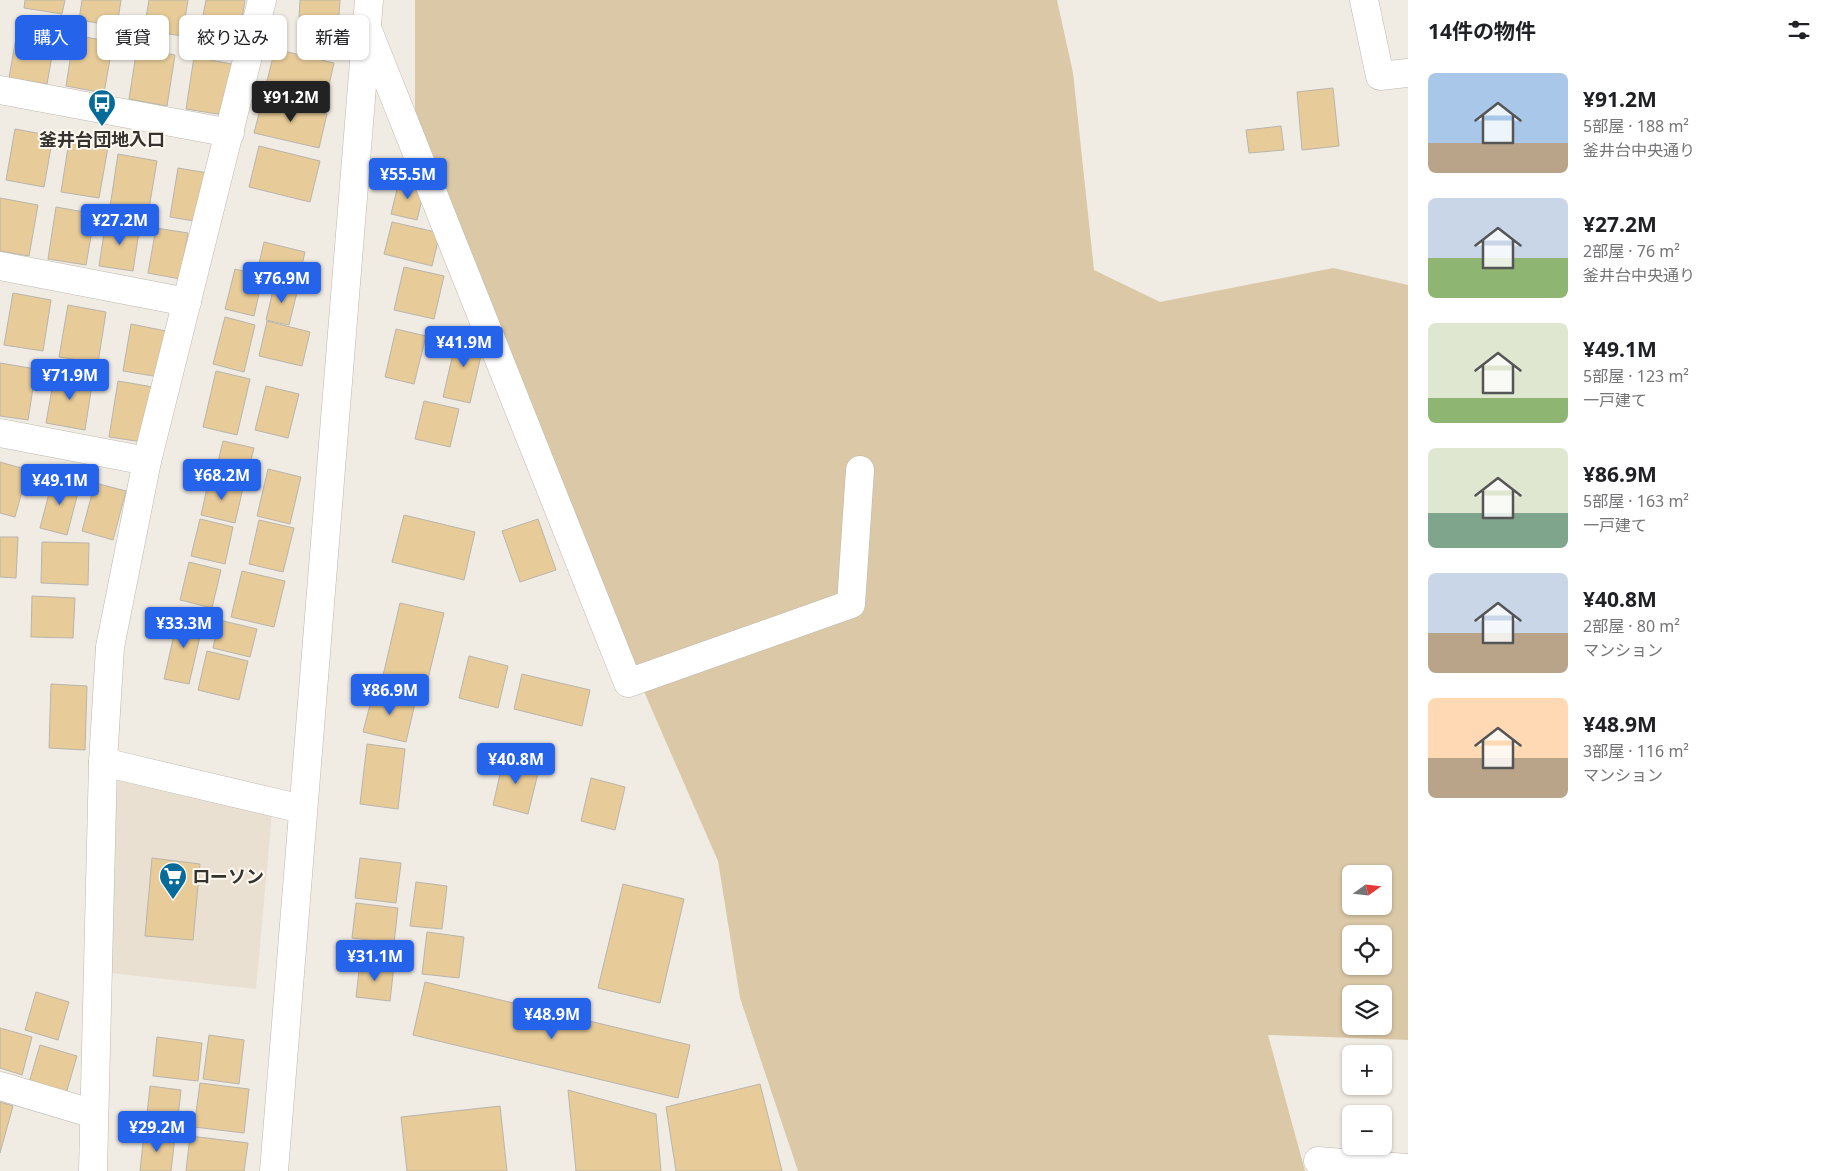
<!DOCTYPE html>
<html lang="ja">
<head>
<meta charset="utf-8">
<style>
	body { margin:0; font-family:"Noto Sans","Noto Sans JP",sans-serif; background:#f6f6f6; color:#202124; height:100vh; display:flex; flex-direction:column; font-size:19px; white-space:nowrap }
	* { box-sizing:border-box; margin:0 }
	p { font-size:16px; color:#757577 }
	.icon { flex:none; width:28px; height:28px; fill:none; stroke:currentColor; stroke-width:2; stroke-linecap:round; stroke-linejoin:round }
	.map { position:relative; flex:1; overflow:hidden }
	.panel { display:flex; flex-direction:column; background:#fff; width:425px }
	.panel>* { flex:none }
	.banner { position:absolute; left:15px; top:15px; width:475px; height:45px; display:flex; gap:10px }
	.needle { width:32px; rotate:75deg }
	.tools { position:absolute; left:1342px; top:865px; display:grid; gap:10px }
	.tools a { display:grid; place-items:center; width:50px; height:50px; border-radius:8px; background:#fff; box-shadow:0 1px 4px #0004; font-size:25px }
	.price { position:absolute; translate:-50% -42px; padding:0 11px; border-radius:5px; background:#2563eb; color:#fff; font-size:16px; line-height:32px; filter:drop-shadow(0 1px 2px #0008) }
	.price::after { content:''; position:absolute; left:50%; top:30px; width:15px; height:11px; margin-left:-8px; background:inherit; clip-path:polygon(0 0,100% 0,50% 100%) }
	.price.on { background:#222; color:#fff }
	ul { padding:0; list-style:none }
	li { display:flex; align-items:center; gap:15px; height:125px; padding:0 20px }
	li span { display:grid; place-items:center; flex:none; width:140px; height:100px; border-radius:8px; color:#555 }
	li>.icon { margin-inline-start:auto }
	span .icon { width:60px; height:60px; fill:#fffc; stroke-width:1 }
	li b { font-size:21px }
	h2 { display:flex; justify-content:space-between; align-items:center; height:60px; padding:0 20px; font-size:21px }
	.tag { padding:0 18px; border-radius:8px; background:#fff; box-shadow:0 1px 4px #0004; font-size:18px; line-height:45px }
	.tag.on { background:#2563eb; color:#fff }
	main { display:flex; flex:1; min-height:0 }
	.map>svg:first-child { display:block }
</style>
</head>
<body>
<main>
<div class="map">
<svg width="1408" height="1171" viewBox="0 0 1408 1171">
	<rect width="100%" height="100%" fill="#f0ebe3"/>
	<polygon fill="#e9e0d2" points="116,778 272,813 256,989 110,973"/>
	<path fill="#dbc8a6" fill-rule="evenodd" d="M415 0H1057L1073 73 1094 270 1160 302 1333 268 1408 285V1040L1268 1035 1305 1171H798L740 998 718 861 542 458 415 129ZM1351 874H1384V906H1351ZM1351 934H1384V966H1351ZM1351 994H1384V1026H1351Z"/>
	<g fill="#e7cb98" stroke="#b9b5ac">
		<polygon points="25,0 65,0 62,14 24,8"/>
		<polygon points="82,0 121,0 117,26 79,20"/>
		<polygon points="149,0 188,0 182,36 144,30"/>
		<polygon points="206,0 245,0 237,48 198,42"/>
		<polygon points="300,0 340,0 337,42 298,39"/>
		<polygon points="18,26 56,33 47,84 9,78"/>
		<polygon points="74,35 113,42 104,93 66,86"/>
		<polygon points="137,48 175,55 167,106 129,99"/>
		<polygon points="275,49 334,63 325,103 265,89"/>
		<polygon points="194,57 232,64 224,115 186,109"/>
		<polygon points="1333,88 1339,146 1302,150 1297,92"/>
		<polygon points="263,98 327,114 319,148 254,133"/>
		<polygon points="1281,126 1284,150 1249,153 1246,130"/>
		<polygon points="15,129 53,136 44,187 6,180"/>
		<polygon points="69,141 108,147 99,198 61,192"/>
		<polygon points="259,146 320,161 310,202 249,187"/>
		<polygon points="118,154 157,161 148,214 110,207"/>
		<polygon points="178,168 208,173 200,222 170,217"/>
		<polygon points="399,181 425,187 417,220 391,214"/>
		<polygon points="0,198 38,205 29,256 0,251"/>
		<polygon points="56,207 95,214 86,265 48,259"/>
		<polygon points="106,220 140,225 133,271 99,266"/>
		<polygon points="392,222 440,233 432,266 384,254"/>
		<polygon points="156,228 188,233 180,279 148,273"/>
		<polygon points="264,242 305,252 299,278 258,268"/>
		<polygon points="404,267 444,276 434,319 394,310"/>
		<polygon points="235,269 263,276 254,316 225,309"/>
		<polygon points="275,282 298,288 289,325 266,320"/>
		<polygon points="13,293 51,300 43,351 4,345"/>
		<polygon points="68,305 106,312 98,363 59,357"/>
		<polygon points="225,317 255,325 244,372 213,364"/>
		<polygon points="267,321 310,332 302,366 259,356"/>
		<polygon points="131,324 166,331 159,377 123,371"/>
		<polygon points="396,329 426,336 414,384 385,377"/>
		<polygon points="458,332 485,338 470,403 443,397"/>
		<polygon points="0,363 36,369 28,420 0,416"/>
		<polygon points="216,371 250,379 237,435 203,427"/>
		<polygon points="55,372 93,378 85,430 46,423"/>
		<polygon points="118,381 153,387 143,442 109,437"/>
		<polygon points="266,386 299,394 288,438 255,430"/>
		<polygon points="424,401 459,409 450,447 415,439"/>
		<polygon points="223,441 254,448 245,485 214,478"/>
		<polygon points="0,462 28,470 15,517 0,513"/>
		<polygon points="268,469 301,477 290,524 257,516"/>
		<polygon points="53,478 80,485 67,535 40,528"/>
		<polygon points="209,479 243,488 235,523 201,515"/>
		<polygon points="95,483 126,491 113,540 82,531"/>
		<polygon points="404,515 475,532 464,580 392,562"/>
		<polygon points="200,519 233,527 225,564 191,556"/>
		<polygon points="538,519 556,570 520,582 502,531"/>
		<polygon points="259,520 294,528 283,572 249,564"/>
		<polygon points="0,537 18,537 16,578 0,577"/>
		<polygon points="42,542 89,543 88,585 41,583"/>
		<polygon points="189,562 221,570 212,608 180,600"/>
		<polygon points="242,571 285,581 274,627 231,617"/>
		<polygon points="32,596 75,598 73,638 31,637"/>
		<polygon points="400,603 444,613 425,691 382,680"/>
		<polygon points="179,613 204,619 189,684 164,679"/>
		<polygon points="219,620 257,629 250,657 213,648"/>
		<polygon points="207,651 248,661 239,700 198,690"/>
		<polygon points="469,656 508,666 498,708 459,698"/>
		<polygon points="522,674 590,690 582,726 514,709"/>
		<polygon points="51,684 87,686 85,750 49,748"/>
		<polygon points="374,689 416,699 406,742 363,732"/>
		<polygon points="367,744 405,749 398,809 360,804"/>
		<polygon points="504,757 540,765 528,814 493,805"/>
		<polygon points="591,778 625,787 615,830 581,821"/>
		<polygon points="152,858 200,864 193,940 145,936"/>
		<polygon points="360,858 401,863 396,903 355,898"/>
		<polygon points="416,882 447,886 442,929 410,926"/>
		<polygon points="623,884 684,899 660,1003 598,988"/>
		<polygon points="356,903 398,908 394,943 352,938"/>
		<polygon points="427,932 464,937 459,978 422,974"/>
		<polygon points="360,962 394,966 390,1001 356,997"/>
		<polygon points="425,982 690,1045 678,1098 413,1035"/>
		<polygon points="36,992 69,1002 58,1040 25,1030"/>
		<polygon points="0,1028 32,1037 22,1075 0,1068"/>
		<polygon points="209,1035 244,1040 239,1084 203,1079"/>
		<polygon points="157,1037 202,1043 198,1081 153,1076"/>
		<polygon points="40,1045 77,1056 65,1097 28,1086"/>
		<polygon points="200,1083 249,1089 244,1133 194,1127"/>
		<polygon points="760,1084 782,1171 676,1171 666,1107"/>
		<polygon points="150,1086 181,1090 177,1127 146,1124"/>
		<polygon points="568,1090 656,1114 661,1171 576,1171"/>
		<polygon points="0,1102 13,1106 0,1153"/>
		<polygon points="500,1106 507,1171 407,1171 401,1117"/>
		<polygon points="144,1133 175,1137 171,1171 140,1171"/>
		<polygon points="190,1136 248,1143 244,1171 186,1171"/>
	</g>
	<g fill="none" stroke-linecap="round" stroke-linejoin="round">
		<g stroke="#bcb8b0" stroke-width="29">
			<g id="minor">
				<polyline points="1364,0 1380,76 1408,73"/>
				<polyline points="367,28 628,683 851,604 860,470"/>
				<polyline points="0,90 230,133"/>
				<polyline points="0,266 187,302"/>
				<polyline points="0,433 147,461"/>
				<polyline points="103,762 110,647 147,461 262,0"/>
				<polyline points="0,1086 94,1114"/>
				<polyline points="1318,1161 1408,1168"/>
				<polyline points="93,1171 103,762 302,809"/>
			</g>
		</g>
		<g stroke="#bcb8b0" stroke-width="29">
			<polyline id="major" points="274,1171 369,0"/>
		</g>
		<use href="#minor" stroke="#fff" stroke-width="28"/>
		<use href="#major" stroke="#fff" stroke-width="28"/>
	</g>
	<defs>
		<g id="bus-pin" transform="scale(1.4375)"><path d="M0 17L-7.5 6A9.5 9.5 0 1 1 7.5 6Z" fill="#056c9a" stroke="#fef9f0"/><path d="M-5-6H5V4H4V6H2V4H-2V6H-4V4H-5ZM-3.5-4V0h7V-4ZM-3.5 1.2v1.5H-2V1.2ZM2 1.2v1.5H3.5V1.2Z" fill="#fff"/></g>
		<g id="supermarket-pin" transform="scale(1.4375)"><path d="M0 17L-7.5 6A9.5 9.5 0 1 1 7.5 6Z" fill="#056c9a" stroke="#fef9f0"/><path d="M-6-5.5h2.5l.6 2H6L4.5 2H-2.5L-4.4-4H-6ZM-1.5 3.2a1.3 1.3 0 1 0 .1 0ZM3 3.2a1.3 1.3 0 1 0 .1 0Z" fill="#fff"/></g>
	</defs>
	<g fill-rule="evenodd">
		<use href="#bus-pin" x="102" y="103"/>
		<use href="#supermarket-pin" x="173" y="876"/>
	</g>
	<g text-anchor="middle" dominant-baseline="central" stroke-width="4" stroke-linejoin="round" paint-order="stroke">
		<g font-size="18" font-weight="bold" fill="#35332f" stroke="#fef9f0">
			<text x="102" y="139">釜井台団地入口</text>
			<text x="192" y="876" text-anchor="start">ローソン</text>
		</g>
	</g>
</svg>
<div class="tools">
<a><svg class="needle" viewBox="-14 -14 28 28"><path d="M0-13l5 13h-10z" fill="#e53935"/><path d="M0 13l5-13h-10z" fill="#757577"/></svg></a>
<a><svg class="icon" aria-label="locate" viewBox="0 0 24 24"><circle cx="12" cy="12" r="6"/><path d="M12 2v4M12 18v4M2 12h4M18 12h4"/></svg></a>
<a><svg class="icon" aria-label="layers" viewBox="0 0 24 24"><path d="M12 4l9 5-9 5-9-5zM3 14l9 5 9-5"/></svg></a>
<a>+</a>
<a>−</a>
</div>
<b class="price on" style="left:291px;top:123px">¥91.2M</b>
<b class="price" style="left:408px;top:200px">¥55.5M</b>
<b class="price" style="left:120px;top:246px">¥27.2M</b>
<b class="price" style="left:282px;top:304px">¥76.9M</b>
<b class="price" style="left:464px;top:368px">¥41.9M</b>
<b class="price" style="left:70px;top:401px">¥71.9M</b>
<b class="price" style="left:222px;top:501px">¥68.2M</b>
<b class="price" style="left:60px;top:506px">¥49.1M</b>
<b class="price" style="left:184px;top:649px">¥33.3M</b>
<b class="price" style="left:390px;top:716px">¥86.9M</b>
<b class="price" style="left:516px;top:785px">¥40.8M</b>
<b class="price" style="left:375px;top:982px">¥31.1M</b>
<b class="price" style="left:552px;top:1040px">¥48.9M</b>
<b class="price" style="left:157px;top:1153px">¥29.2M</b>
<div class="banner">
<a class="tag on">購入</a>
<a class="tag">賃貸</a>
<a class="tag">絞り込み</a>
<a class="tag">新着</a>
</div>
</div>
<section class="panel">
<h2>14件の物件<svg class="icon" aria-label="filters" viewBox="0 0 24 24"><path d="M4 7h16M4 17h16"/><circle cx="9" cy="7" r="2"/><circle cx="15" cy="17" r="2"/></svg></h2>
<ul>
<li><span style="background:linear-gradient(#a9c7e8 70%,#b9a48a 0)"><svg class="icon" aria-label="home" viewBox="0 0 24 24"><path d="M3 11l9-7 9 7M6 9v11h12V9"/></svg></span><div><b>¥91.2M</b><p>5部屋 · 188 m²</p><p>釜井台中央通り</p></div></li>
<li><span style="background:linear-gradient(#c9d6e8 60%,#8fb573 0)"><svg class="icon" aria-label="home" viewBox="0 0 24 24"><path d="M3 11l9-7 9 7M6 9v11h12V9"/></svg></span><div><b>¥27.2M</b><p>2部屋 · 76 m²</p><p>釜井台中央通り</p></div></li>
<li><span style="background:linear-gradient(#dfe7d0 75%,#8fb573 0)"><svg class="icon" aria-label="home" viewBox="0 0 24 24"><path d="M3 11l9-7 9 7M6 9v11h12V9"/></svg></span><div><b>¥49.1M</b><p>5部屋 · 123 m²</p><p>一戸建て</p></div></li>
<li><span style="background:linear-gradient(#dfe7d0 65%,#7fa58c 0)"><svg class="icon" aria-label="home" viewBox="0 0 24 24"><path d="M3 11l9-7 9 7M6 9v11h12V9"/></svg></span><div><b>¥86.9M</b><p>5部屋 · 163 m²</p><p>一戸建て</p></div></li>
<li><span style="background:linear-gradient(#c9d6e8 60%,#b9a48a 0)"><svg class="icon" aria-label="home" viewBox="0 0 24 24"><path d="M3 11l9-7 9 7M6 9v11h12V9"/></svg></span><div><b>¥40.8M</b><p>2部屋 · 80 m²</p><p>マンション</p></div></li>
<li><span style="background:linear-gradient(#ffd9b3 60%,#b9a48a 0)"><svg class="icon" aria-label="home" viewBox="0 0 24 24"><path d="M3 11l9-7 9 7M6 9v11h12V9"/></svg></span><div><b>¥48.9M</b><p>3部屋 · 116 m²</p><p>マンション</p></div></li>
</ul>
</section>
</main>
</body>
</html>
